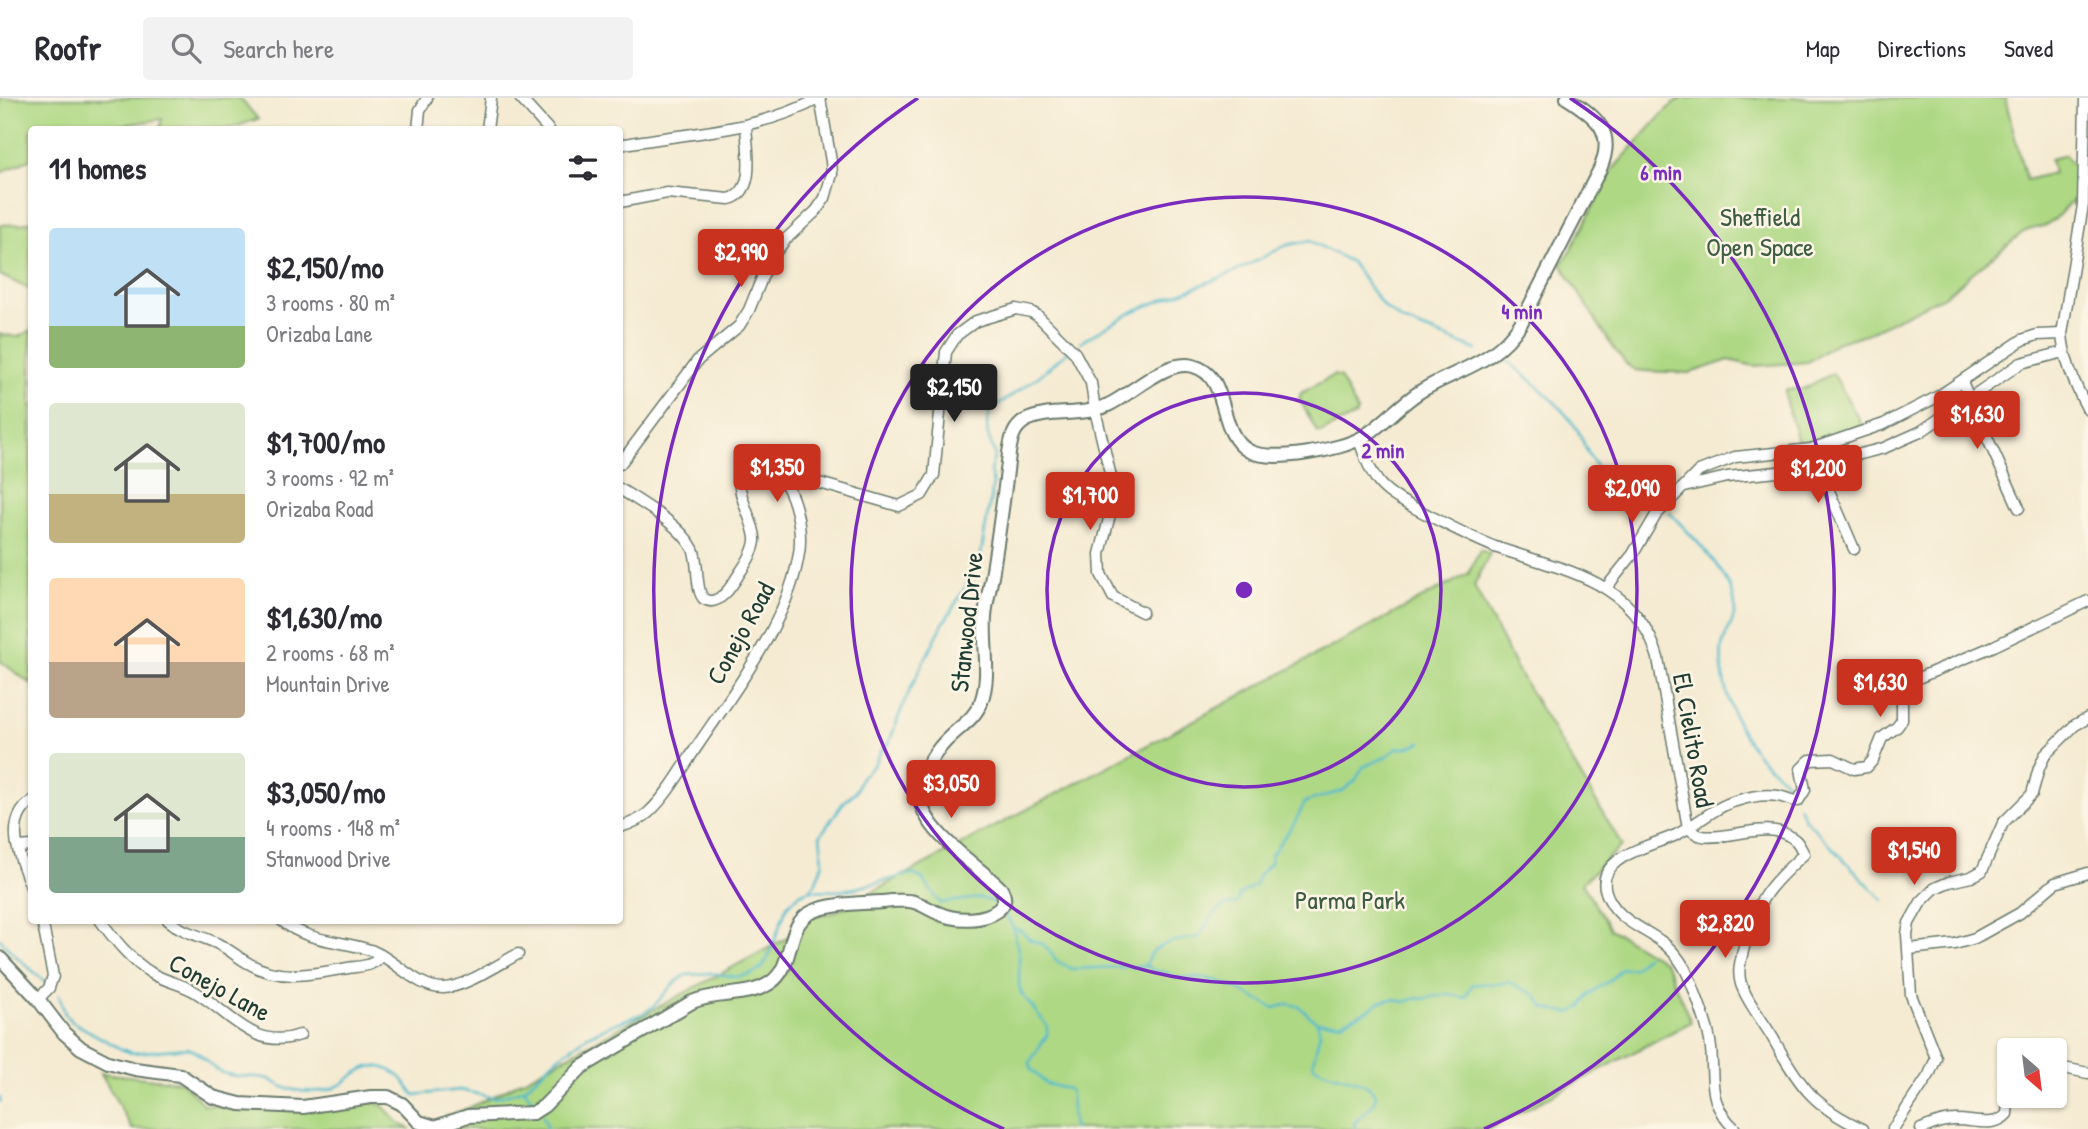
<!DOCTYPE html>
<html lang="en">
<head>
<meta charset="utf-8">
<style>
	body { margin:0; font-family:"Patrick Hand",sans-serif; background:#f2f2f3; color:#2b2b33; height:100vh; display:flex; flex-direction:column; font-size:26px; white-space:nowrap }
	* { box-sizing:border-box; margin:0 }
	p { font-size:23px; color:#7c7c81 }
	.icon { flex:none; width:38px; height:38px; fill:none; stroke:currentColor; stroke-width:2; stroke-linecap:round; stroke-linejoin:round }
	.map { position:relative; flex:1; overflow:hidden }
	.sheet { position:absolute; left:28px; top:28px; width:595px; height:798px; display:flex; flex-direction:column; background:#fff; border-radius:7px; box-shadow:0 2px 5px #0004 }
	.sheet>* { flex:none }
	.needle { width:46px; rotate:152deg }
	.buttons { position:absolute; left:1997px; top:940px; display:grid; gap:14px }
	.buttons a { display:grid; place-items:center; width:70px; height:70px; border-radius:7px; background:#fff; box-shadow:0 2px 5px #0004; font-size:35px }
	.price { position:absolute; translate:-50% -60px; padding:0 16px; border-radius:7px; background:#c8321e; color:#fff; font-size:23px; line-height:46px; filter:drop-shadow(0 2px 4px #0008) }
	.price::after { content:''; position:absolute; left:50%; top:42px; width:21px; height:16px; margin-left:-10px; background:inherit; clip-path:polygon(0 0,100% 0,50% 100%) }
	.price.selected { background:#222; color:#fff }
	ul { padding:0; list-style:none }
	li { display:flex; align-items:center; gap:21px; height:175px; padding:0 21px }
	li span { display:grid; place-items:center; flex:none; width:196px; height:140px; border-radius:7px; color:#555 }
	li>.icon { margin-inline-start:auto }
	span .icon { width:84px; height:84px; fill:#fffc; stroke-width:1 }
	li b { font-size:30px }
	h2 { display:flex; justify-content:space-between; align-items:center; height:84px; padding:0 21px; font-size:30px }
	header { display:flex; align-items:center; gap:42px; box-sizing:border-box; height:98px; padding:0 35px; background:#fff; border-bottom:2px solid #e1e1e2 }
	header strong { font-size:33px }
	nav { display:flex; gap:38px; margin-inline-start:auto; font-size:24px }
	.search { width:490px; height:63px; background:#f2f2f3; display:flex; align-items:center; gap:18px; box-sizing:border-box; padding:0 24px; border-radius:7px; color:#7c7c81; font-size:26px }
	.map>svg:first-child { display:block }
</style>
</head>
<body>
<header>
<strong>Roofr</strong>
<div class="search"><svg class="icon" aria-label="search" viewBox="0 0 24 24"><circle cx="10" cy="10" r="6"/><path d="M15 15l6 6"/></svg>Search here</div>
<nav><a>Map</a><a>Directions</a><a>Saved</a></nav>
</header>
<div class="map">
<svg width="2088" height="1031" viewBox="0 0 2088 1031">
	<rect width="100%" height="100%" fill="#fcf5e5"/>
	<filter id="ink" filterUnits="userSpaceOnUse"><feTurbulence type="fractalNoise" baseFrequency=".0143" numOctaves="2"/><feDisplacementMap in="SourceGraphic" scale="14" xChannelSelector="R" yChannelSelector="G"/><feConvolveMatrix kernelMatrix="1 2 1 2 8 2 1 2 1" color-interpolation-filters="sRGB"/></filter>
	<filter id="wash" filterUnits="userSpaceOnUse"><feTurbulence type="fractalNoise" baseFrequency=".00686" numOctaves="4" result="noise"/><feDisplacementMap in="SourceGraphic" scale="28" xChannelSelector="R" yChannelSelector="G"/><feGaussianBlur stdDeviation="1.57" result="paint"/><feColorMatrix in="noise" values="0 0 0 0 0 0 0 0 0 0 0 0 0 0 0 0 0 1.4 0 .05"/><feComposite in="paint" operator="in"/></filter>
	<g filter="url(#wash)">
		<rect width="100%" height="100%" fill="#f5ebd3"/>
		<g fill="#aed884" stroke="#668a5c" stroke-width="2">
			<polygon points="0,0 240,0 258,21 228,31 160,31 162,21 97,31 32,32 31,61 0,75"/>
			<path d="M1682 0H2005L2026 82 2053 75 2050 61 2065 57 2071 65 2078 67 2077 101C2064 106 2061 118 2050 125 2042 131 2031 129 2022 135L1944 198 1866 236 1836 245 1808 264 1754 268 1729 262 1690 275 1644 273 1635 272 1626 266 1610 245 1561 166 1569 155 1613 71 1667 11Z"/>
			<polygon points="31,123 31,192 0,177 0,127 22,126"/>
			<polygon points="31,232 31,586 0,563 0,236 18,239"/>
			<polygon points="1833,275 1862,327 1827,340 1799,346 1786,305 1785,291 1803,291"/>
			<polygon points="1334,277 1340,279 1357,312 1356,317 1341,325 1337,324 1336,327 1321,335 1317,334 1299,300 1301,295"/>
			<polygon points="1480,452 1490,455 1474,488 1519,575 1622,747 1582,785 1610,831 1665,864 1691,924 1488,1031 415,1031 471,1009 501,994 800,833 804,819 833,815 1468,476"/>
			<polygon points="101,975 182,984 204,1007 277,1011 368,1002 383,1008 400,1026 411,1031 132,1031"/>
		</g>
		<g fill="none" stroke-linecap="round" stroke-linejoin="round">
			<g stroke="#4fb9cc" stroke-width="2.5">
				<polyline points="1080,244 1134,213 1232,175 1287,147 1310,143 1351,164 1383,208 1403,223 1477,252"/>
				<path d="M1505 261C1530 281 1556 302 1575 328 1582 338 1585 352 1592 362 1605 384 1632 394 1653 404"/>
				<path d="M1670 415C1691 438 1736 479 1735 511 1734 524 1728 531 1724 542 1717 560 1726 596 1733 615 1739 629 1748 645 1758 657 1771 674 1782 673 1793 696"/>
				<polyline points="1799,708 1805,721 1883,802"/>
				<polyline points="810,791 815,786 823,764 820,738 843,705 856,693 861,679 874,667 881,653 889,645 903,607 920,571 943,526 979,467 993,386 990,373 995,356 988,338 987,327 990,313 1038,279 1067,254"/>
				<path d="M1005 816 1013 829 1024 835 1029 841 1044 847 1057 863 1072 871 1147 868 1154 873 1165 874 1177 880 1196 879 1223 884 1274 910 1289 906 1298 908 1317 924 1320 934 1313 964 1314 968C1333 982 1364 976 1376 998L1372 1008 1354 1025 1356 1031"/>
				<path d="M1013 829 1019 857V887L1021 895 1047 928V937L1030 964 1031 971 1046 986 1069 991C1075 1004 1069 1017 1074 1031"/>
				<path d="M0 841C13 858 31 870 46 885"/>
				<path d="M1145 867C1148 864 1148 861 1150 857 1160 843 1184 842 1199 839L1213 817 1224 808 1237 805 1240 796 1254 788 1259 777 1270 765 1271 757 1295 724 1305 704 1342 693 1355 683 1363 669 1386 659 1397 650H1406L1421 644"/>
				<path d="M59 897 65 916 71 923 121 951 132 955 187 950C202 954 208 968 221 974 237 982 253 976 269 981 274 983 278 987 283 989 294 993 310 994 321 993 354 991 359 951 398 977 406 983 408 991 415 997L460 992 495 1000 524 991 558 959 588 938 611 927 642 916 654 908 673 886 686 877 710 875 737 879 751 876 762 870 768 860 787 808 800 796 809 792 837 793 856 790 911 776 922 780 940 805 980 800 994 804"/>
				<path d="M1317 924 1341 925 1369 912 1379 904 1393 901 1405 904 1417 900 1422 901 1449 896 1465 900 1472 887C1485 884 1497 888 1509 884L1535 897 1545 910 1570 915 1581 909 1589 896 1612 881 1621 871 1634 870 1647 857"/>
				<polyline points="524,991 535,1006"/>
				<polyline points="0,1000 0,1004"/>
				<polyline points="543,1018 547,1028 546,1031"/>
			</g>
		</g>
	</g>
	<g filter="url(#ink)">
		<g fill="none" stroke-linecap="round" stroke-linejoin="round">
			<g stroke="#6a7a6c" stroke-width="13">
				<g id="minor">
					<polyline points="520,0 549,32"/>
					<path d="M2085 0 2083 107 2062 236C2064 263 2075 288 2088 312"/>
					<polyline points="418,32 420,12 427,0"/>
					<polyline points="487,32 491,0"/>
					<path d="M620 47C688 34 758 34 820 0"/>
					<path d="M620 104 667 95 729 101C757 95 747 50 746 28"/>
					<polyline points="1962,284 2019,410"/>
					<path d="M1359 342C1364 356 1369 372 1379 385 1391 399 1411 408 1428 417 1450 428 1472 440 1495 449 1561 472 1636 481 1658 560L1688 730C1692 733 1697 737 1702 738 1728 743 1771 720 1795 742 1799 745 1801 751 1804 756 1767 790 1758 800 1744 849 1741 861 1737 873 1741 886 1748 906 1764 924 1774 942 1799 987 1814 1009 1863 1031"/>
					<polyline points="1811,351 1854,451"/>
					<polyline points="620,366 698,262 739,228 749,212 766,170 775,155 786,141 816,113 825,100 832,76 831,63 820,0"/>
					<polyline points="780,379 823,386 899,408 922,397 934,377 946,254 957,237 976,223 1016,211 1031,214 1038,218 1075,255 1091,285 1095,312 1112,383 1112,409 1100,456 1101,476 1113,499 1142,514"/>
					<polyline points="1684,389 1727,379 1797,372 1884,350 1920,334 2021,265 2064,254"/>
					<path d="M620 391C642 405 681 427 693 451 699 463 695 494 704 501 719 510 733 486 739 476 746 466 754 454 755 443 757 422 720 377 754 367 760 366 769 367 774 372 796 391 804 434 798 461 786 526 735 592 698 647 683 669 668 697 648 715 640 722 630 726 620 729"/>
					<polyline points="1606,490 1633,456 1656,417 1699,373 1735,359 1811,351 1884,326 1939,298 2022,242 2037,237 2062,236"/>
					<path d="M32 703C2 724 21 764 32 791"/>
					<polyline points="18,749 32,748"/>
					<path d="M100 822C114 841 132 864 153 876 167 884 183 886 197 895 231 916 255 953 300 937"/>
					<path d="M168 822C183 835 200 837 216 845 228 850 237 859 248 865 279 884 314 876 348 870 360 868 374 869 381 857"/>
					<path d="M281 822C308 845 342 842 373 853 397 863 418 891 444 890 465 889 499 866 518 856"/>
					<polyline points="1909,851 1955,846 1975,840 2020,815 2055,785 2088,775"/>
					<polyline points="38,901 49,890 53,878 42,822"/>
					<polyline points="2054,968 2088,975"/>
					<path d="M1735 1031C1704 1002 1716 978 1710 943 1707 925 1700 908 1694 892 1688 874 1677 855 1662 844 1643 830 1620 823 1609 801 1587 760 1652 748 1676 737 1696 727 1714 709 1736 703 1748 699 1765 696 1778 698 1785 699 1791 703 1798 703L1805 692 1801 671 1810 662 1833 661 1854 671 1867 669 1873 662 1882 640 1897 629 1902 622V597L1911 583 1994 548 2088 503"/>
					<polyline points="1893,1031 1929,977 1936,960 1911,897 1907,836 1909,825 1921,804 1935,790 1949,784 1971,779 1982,773 2003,725 2032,696 2039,670 2045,657 2075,627 2088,620"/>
					<path d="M1921 1031C1931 1027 1942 1022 1954 1022 1973 1021 1994 1031 2007 1016L2009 992"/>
				</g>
			</g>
			<g stroke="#6a7a6c" stroke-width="16">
				<path id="major" d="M0 860 38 901 64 935 81 950 108 964 135 971 180 977 213 999 240 1006 303 1009 371 999H388L402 1006 419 1024 435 1029 468 1018 533 1015 544 1008 582 969 692 904C717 893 747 900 770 885 796 868 784 827 812 814 833 804 869 806 892 803 900 803 907 802 914 804 922 806 930 812 938 815 955 823 986 824 1000 810 1006 804 1005 798 1001 791 978 767 925 736 920 700 917 677 937 650 953 636 964 626 976 618 981 604 991 578 983 547 985 519 986 503 991 487 993 472 999 433 1005 394 1009 355 1011 342 1013 330 1025 323 1049 310 1082 320 1108 307 1132 296 1166 261 1193 268 1232 278 1215 335 1249 353 1271 365 1342 352 1363 339 1384 326 1400 306 1421 293 1459 270 1495 266 1521 225L1600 71C1616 34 1597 19 1567 0"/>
			</g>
			<use href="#minor" stroke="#fff" stroke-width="10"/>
			<use href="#major" stroke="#fff" stroke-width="12"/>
		</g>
	</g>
	<g fill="none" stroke="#7b2cbf" stroke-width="3.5">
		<circle cx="1244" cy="492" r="197"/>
		<circle cx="1244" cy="492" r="393"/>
		<path d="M1004 1031A590 590 0 0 1 918 0M1570 0A590 590 0 0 1 1484 1031"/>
	</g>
	<g text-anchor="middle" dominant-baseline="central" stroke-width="5" stroke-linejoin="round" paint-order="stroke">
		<g font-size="26" fill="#3c5c44" stroke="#fcf5e5">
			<text x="1760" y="118">Sheffield<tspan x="1760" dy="30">Open Space</tspan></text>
			<text x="1350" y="801">Parma Park</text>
		</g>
		<g font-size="26" fill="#1f3d34" stroke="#fcf5e5">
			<text transform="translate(966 524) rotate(-84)">Stanwood Drive</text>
			<text transform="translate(740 535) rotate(-61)">Conejo Road</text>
			<text transform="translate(1694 642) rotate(80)">El Cielito Road</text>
			<text transform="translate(220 889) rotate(29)">Conejo Lane</text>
		</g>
	</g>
	<circle cx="1244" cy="492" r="10" fill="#7b2cbf" stroke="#fcf5e5" stroke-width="3.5"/>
	<g font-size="21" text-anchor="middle" font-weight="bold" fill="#7b2cbf" stroke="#fcf5e5" stroke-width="5" stroke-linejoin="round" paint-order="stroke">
		<text x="1661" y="82">6 min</text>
		<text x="1522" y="221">4 min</text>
		<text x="1383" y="360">2 min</text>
	</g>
</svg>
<div class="buttons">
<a><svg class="needle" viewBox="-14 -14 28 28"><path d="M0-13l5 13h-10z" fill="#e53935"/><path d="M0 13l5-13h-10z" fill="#7c7c81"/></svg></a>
</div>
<b class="price" style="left:741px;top:191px">$2,990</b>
<b class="price selected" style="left:954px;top:326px">$2,150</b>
<b class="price" style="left:1977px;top:353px">$1,630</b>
<b class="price" style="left:777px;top:406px">$1,350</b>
<b class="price" style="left:1818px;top:407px">$1,200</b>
<b class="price" style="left:1632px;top:427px">$2,090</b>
<b class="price" style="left:1090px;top:434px">$1,700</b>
<b class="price" style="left:1880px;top:621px">$1,630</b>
<b class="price" style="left:951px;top:722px">$3,050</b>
<b class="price" style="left:1914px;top:789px">$1,540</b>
<b class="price" style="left:1725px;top:862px">$2,820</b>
<section class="sheet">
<h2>11 homes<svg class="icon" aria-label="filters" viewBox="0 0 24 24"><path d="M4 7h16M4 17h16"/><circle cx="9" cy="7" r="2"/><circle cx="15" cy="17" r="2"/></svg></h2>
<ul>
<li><span style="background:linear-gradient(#bfe0f5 70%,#8fb573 0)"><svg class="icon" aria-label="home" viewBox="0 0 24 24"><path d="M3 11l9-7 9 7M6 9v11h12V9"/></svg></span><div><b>$2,150/mo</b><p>3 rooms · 80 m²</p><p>Orizaba Lane</p></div></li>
<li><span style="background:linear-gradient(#dfe7d0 65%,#c2b280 0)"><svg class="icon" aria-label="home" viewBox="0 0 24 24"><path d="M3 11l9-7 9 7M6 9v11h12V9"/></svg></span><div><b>$1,700/mo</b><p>3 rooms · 92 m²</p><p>Orizaba Road</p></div></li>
<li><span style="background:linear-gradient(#ffd9b3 60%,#b9a48a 0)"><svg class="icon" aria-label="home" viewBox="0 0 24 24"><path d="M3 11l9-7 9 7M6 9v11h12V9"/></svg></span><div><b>$1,630/mo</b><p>2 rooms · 68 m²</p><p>Mountain Drive</p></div></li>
<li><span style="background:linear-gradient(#dfe7d0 60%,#7fa58c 0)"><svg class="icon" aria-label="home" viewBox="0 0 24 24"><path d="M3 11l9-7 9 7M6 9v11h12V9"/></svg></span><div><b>$3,050/mo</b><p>4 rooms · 148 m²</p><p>Stanwood Drive</p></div></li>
</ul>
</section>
</div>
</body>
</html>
